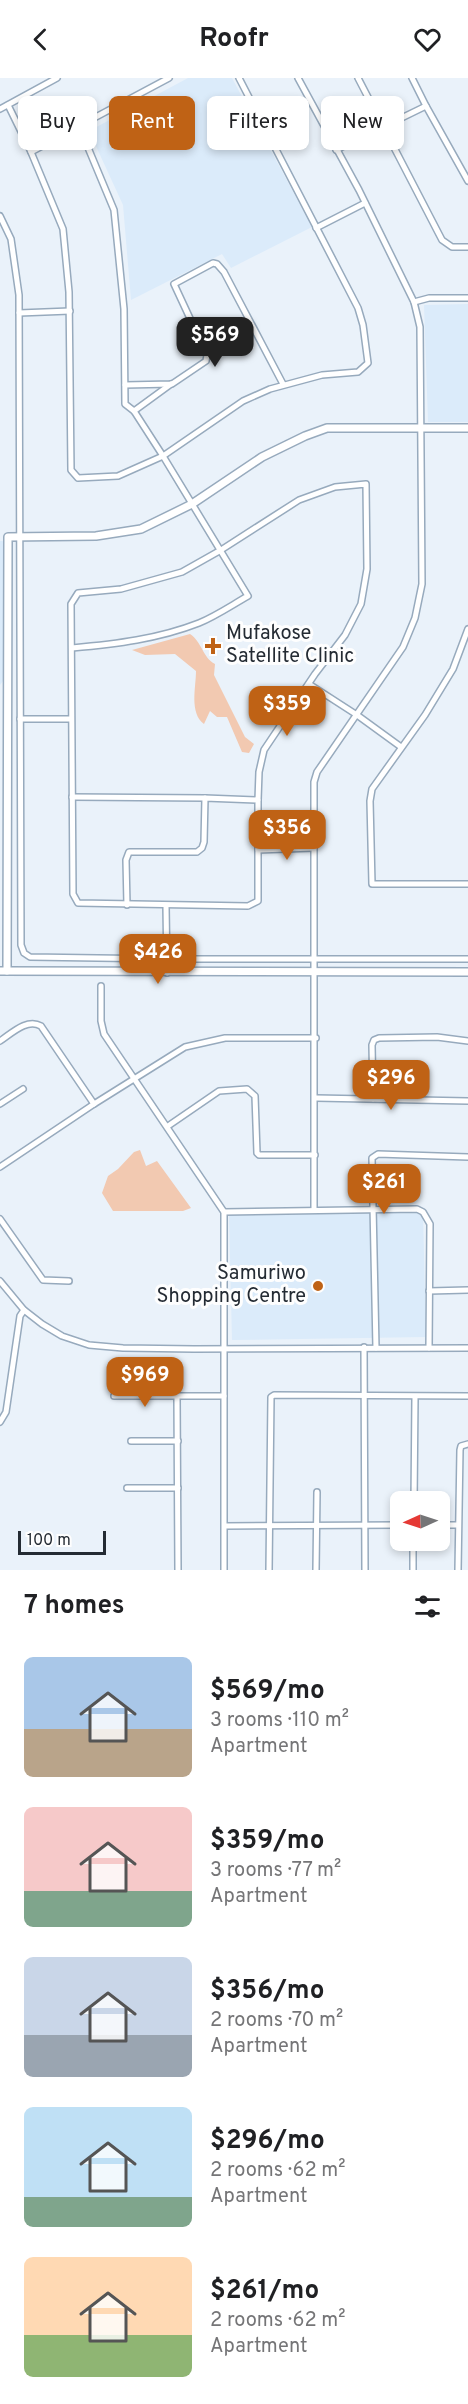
<!DOCTYPE html>
<html lang="en">
<head>
<meta charset="utf-8">
<style>
	body { margin:0; font-family:Overpass,sans-serif; background:#f6f6f6; color:#202124; height:100vh; display:flex; flex-direction:column; font-size:22px; white-space:nowrap }
	* { box-sizing:border-box; margin:0 }
	p { font-size:20px; color:#757577 }
	.icon { flex:none; width:33px; height:33px; fill:none; stroke:currentColor; stroke-width:2; stroke-linecap:round; stroke-linejoin:round }
	.map { position:relative; height:1492px; overflow:hidden }
	.side { display:flex; flex-direction:column; background:#fff; flex:1 }
	.side>* { flex:none }
	.guide { position:absolute; left:18px; top:18px; width:432px; height:54px; display:flex; gap:12px }
	.needle { width:39px; rotate:267deg }
	.tools { position:absolute; left:390px; top:1413px; display:grid; gap:12px }
	.tools a { display:grid; place-items:center; width:60px; height:60px; border-radius:9px; background:#fff; box-shadow:0 3px 9px #0003; font-size:30px }
	.scale { position:absolute; left:18px; bottom:15px; width:88px; box-sizing:border-box; padding-left:6px; border:3px solid #242b33; border-top:0; font-size:16px; line-height:21px; white-space:nowrap; color:#242b33; -webkit-text-stroke:4px #fefefe; paint-order:stroke }
	.price { position:absolute; translate:-50% -51px; padding:0 14px; border-radius:12px; background:#bf6215; color:#fff; font-size:20px; line-height:39px; filter:drop-shadow(0 2px 3px #0008) }
	.price::after { content:''; position:absolute; left:50%; top:36px; width:18px; height:14px; margin-left:-9px; background:inherit; clip-path:polygon(0 0,100% 0,50% 100%) }
	.price.current { background:#222; color:#fff }
	ul { padding:0; list-style:none }
	li { display:flex; align-items:center; gap:18px; height:150px; padding:0 24px }
	li span { display:grid; place-items:center; flex:none; width:168px; height:120px; border-radius:9px; color:#555 }
	li>.icon { margin-inline-start:auto }
	span .icon { width:72px; height:72px; fill:#fffc; stroke-width:1 }
	li b { font-size:26px }
	h2 { display:flex; justify-content:space-between; align-items:center; height:72px; padding:0 24px; font-size:26px }
	.tag { padding:0 21px; border-radius:9px; background:#fff; box-shadow:0 3px 9px #0003; font-size:21px; line-height:54px }
	.tag.current { background:#bf6215; color:#fff }
	header { display:flex; justify-content:space-between; align-items:center; height:78px; padding:0 24px; background:#fff; font-size:27px; font-weight:700 }
	.map>svg:first-child { display:block }
</style>
</head>
<body>
<header><svg class="icon" aria-label="back" viewBox="0 0 24 24"><path d="M15 5l-7 7 7 7"/></svg>Roofr<svg class="icon" aria-label="heart" viewBox="0 0 24 24"><path d="M12 20l-8-8c-3-5 5-10 8-4 3-6 11-1 8 4z"/></svg></header>
<div class="map">
<svg width="468" height="1492" viewBox="0 0 468 1492">
	<rect width="100%" height="100%" fill="#eaf2fa"/>
	<g fill="#dbebfa">
		<polygon points="188,0 232,0 312,149 231,190 222,176 131,222 123,127 89,53"/>
		<polygon points="468,226 468,344 428,344 424,227"/>
		<polygon points="0,463 3,463 3,603 0,607"/>
		<polygon points="423,1134 426,1259 232,1262 229,1137"/>
	</g>
	<g fill="#f2c9b1">
		<path d="M190 556C202 564 203 580 215 586L214 597 245 659 254 666 249 675 242 674 227 639H217L210 633 204 646C189 635 196 609 196 593L175 576 145 577 132 572Z"/>
		<polygon points="140,1072 146,1088 157,1083 191,1130 183,1133 113,1133 102,1115 108,1098 118,1091 134,1074"/>
	</g>
	<g fill="none" stroke-linecap="round" stroke-linejoin="round">
		<g stroke="#97aabd" stroke-width="8">
			<g id="minor">
				<polyline points="298,0 359,112 414,224 420,249 422,506 415,540 403,569 317,694 314,704 314,1131"/>
				<polyline points="358,0 442,162 452,169 468,169"/>
				<polyline points="8,27 31,74 63,151 69,214 71,392 78,400 118,398 163,378 243,323 270,311 322,297 358,294 368,285 363,247 358,230 239,0"/>
				<polyline points="426,28 468,103"/>
				<polyline points="0,31 57,0"/>
				<polyline points="336,72 426,28 412,0"/>
				<polyline points="31,74 79,48"/>
				<polyline points="0,138 11,161 19,217 21,867 24,875 30,879 165,881 468,881"/>
				<polyline points="316,150 365,125"/>
				<polyline points="414,224 429,220 468,220"/>
				<polyline points="19,235 70,233"/>
				<polyline points="125,307 172,306 206,283 207,277 174,206 213,185 217,186 224,194 283,306"/>
				<polyline points="134,333 171,306"/>
				<polygon points="366,406 367,491 361,526 345,557 315,596 264,672 259,694 258,722 258,823 248,828 78,825 73,816 71,526 78,515 121,511 182,494 221,472 299,422 335,409"/>
				<polyline points="468,551 453,591 425,637 372,711 370,723 372,806 468,806"/>
				<path d="M72 570C116 566 158 561 199 545 216 538 232 527 248 518L163 378 134 333 125 326 124 231 114 132 79 48 169 0"/>
				<polyline points="309,606 357,637 401,669"/>
				<polyline points="20,641 71,641"/>
				<polyline points="72,719 205,720"/>
				<polyline points="258,772 314,770"/>
				<polyline points="127,827 126,782 129,774 197,774 202,770 204,764 205,720 258,722"/>
				<polyline points="166,828 167,895"/>
				<polyline points="101,908 101,943 104,956 224,1134 224,1492"/>
				<path d="M0 963C12 955 27 940 41 948L94 1026"/>
				<polyline points="316,1020 468,1023"/>
				<polyline points="373,1021 372,967 374,962 379,960 437,959 468,963"/>
				<polyline points="0,1026 23,1011"/>
				<polyline points="168,1048 219,1013 247,1011 255,1018 257,1075 259,1077 315,1077"/>
				<polyline points="0,1089 94,1026 185,969 225,960 316,960"/>
				<polyline points="224,1134 417,1131 423,1134 430,1146 429,1270"/>
				<polyline points="0,1141 43,1202 69,1203"/>
				<polyline points="0,1203 24,1232 42,1246 62,1258 89,1267 123,1270 194,1271 468,1270"/>
				<polyline points="429,1213 468,1212"/>
				<polyline points="364,1269 365,1492"/>
				<polyline points="376,1270 372,1080 378,1076 468,1079"/>
				<polyline points="114,1318 224,1318"/>
				<polyline points="177,1320 178,1492"/>
				<polyline points="0,1344 6,1334 20,1238 24,1232"/>
				<polyline points="131,1363 178,1363"/>
				<polyline points="127,1410 178,1410"/>
				<polyline points="414,1424 415,1319"/>
				<polyline points="440,1447 458,1447"/>
				<polyline points="225,1448 400,1447"/>
				<polyline points="269,1492 271,1319 274,1317 468,1318"/>
				<polyline points="316,1492 317,1414"/>
				<polyline points="413,1492 413,1462"/>
				<polyline points="458,1492 460,1372 461,1368 468,1366"/>
			</g>
		</g>
		<g stroke="#97aabd" stroke-width="10">
			<g id="tertiary">
				<polyline points="0,893 468,894"/>
				<polyline points="7,893 8,459 96,458 141,451 192,426 262,379 305,358 327,350 468,350"/>
			</g>
		</g>
		<use href="#minor" stroke="#fff" stroke-width="5"/>
		<use href="#tertiary" stroke="#fff" stroke-width="7"/>
	</g>
	<g fill="#bf6215" stroke="#fefefe" stroke-width="2">
		<path d="M210 559h6v6h6v6h-6v6h-6v-6h-6v-6h6z"/>
		<circle cx="318" cy="1208" r="6"/>
	</g>
	<g text-anchor="middle" dominant-baseline="central" stroke-width="6" stroke-linejoin="round" paint-order="stroke">
		<g font-size="20" fill="#242b33" stroke="#fefefe" text-anchor="start">
			<text x="226" y="556">Mufakose<tspan x="226" dy="23">Satellite Clinic</tspan></text>
			<text x="306" y="1196" text-anchor="end">Samuriwo<tspan x="306" dy="23">Shopping Centre</tspan></text>
		</g>
	</g>
</svg>
<div class="tools">
<a><svg class="needle" viewBox="-14 -14 28 28"><path d="M0-13l5 13h-10z" fill="#e53935"/><path d="M0 13l5-13h-10z" fill="#757577"/></svg></a>
</div>
<div class="scale">100 m</div>
<b class="price current" style="left:215px;top:290px">$569</b>
<b class="price" style="left:287px;top:659px">$359</b>
<b class="price" style="left:287px;top:783px">$356</b>
<b class="price" style="left:158px;top:907px">$426</b>
<b class="price" style="left:391px;top:1033px">$296</b>
<b class="price" style="left:384px;top:1137px">$261</b>
<b class="price" style="left:145px;top:1330px">$969</b>
<div class="guide">
<a class="tag">Buy</a>
<a class="tag current">Rent</a>
<a class="tag">Filters</a>
<a class="tag">New</a>
</div>
</div>
<section class="side">
<h2>7 homes<svg class="icon" aria-label="filters" viewBox="0 0 24 24"><path d="M4 7h16M4 17h16"/><circle cx="9" cy="7" r="2"/><circle cx="15" cy="17" r="2"/></svg></h2>
<ul>
<li><span style="background:linear-gradient(#a9c7e8 60%,#b9a48a 0)"><svg class="icon" aria-label="home" viewBox="0 0 24 24"><path d="M3 11l9-7 9 7M6 9v11h12V9"/></svg></span><div><b>$569/mo</b><p>3 rooms · 110 m²</p><p>Apartment</p></div></li>
<li><span style="background:linear-gradient(#f6c9c9 70%,#7fa58c 0)"><svg class="icon" aria-label="home" viewBox="0 0 24 24"><path d="M3 11l9-7 9 7M6 9v11h12V9"/></svg></span><div><b>$359/mo</b><p>3 rooms · 77 m²</p><p>Apartment</p></div></li>
<li><span style="background:linear-gradient(#c9d6e8 65%,#9aa5b1 0)"><svg class="icon" aria-label="home" viewBox="0 0 24 24"><path d="M3 11l9-7 9 7M6 9v11h12V9"/></svg></span><div><b>$356/mo</b><p>2 rooms · 70 m²</p><p>Apartment</p></div></li>
<li><span style="background:linear-gradient(#bfe0f5 75%,#7fa58c 0)"><svg class="icon" aria-label="home" viewBox="0 0 24 24"><path d="M3 11l9-7 9 7M6 9v11h12V9"/></svg></span><div><b>$296/mo</b><p>2 rooms · 62 m²</p><p>Apartment</p></div></li>
<li><span style="background:linear-gradient(#ffd9b3 65%,#8fb573 0)"><svg class="icon" aria-label="home" viewBox="0 0 24 24"><path d="M3 11l9-7 9 7M6 9v11h12V9"/></svg></span><div><b>$261/mo</b><p>2 rooms · 62 m²</p><p>Apartment</p></div></li>
</ul>
</section>
</body>
</html>
